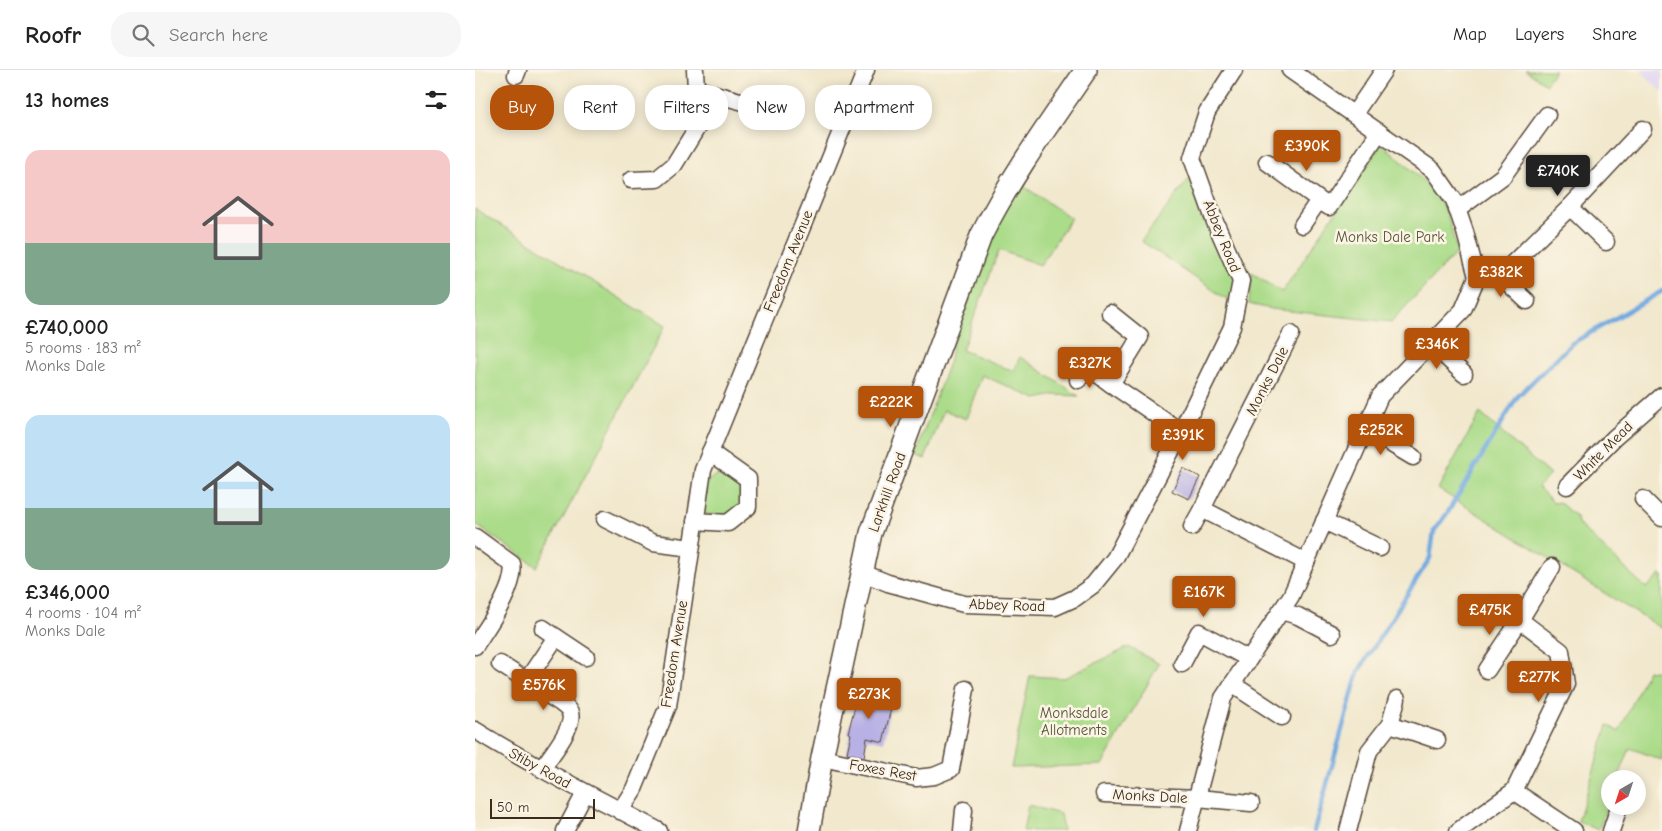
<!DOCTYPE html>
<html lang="en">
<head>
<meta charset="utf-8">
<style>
	body { margin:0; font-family:"Comic Neue",sans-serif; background:#f6f6f6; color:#222; height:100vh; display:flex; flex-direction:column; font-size:19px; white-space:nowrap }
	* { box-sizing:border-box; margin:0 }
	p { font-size:16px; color:#767676 }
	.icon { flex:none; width:28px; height:28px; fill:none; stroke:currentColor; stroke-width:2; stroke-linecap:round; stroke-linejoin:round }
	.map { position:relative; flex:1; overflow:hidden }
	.sheet { display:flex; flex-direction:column; background:#fff; width:475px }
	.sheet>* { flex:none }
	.guide { position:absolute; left:15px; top:15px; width:475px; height:45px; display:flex; gap:10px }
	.needle { width:32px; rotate:219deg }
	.controls { position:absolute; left:1126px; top:700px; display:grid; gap:10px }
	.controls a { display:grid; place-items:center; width:45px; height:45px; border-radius:50%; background:#fff; box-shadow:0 2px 12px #0003; font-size:25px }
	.scale { position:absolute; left:15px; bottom:12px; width:105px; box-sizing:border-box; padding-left:5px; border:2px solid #3b2a1e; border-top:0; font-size:14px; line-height:18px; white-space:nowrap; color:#3b2a1e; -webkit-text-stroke:4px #fcf5e5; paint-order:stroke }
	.price { position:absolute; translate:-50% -42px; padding:0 11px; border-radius:5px; background:#b45309; color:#fff; font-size:16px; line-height:32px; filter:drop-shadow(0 1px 2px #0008) }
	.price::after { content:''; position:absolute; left:50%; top:30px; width:15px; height:11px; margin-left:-8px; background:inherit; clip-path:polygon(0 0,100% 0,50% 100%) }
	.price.selected { background:#222; color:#fff }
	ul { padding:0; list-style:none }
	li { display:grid; align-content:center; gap:10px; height:265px; padding:0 25px }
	li span { display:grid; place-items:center; height:155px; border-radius:15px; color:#555 }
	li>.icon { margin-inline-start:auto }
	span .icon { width:90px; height:90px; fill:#fffc; stroke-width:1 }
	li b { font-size:21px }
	h2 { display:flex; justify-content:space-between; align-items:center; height:60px; padding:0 25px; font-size:21px }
	.pill { padding:0 18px; border-radius:20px; background:#fff; box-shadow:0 2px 12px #0003; font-size:18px; line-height:45px }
	.pill.selected { background:#b45309; color:#fff }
	header { display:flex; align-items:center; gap:30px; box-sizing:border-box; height:70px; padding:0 25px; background:#fff; border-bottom:1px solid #e0e0e0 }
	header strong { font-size:24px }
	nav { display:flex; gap:28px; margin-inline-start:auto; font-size:18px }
	.search { width:350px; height:45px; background:#f6f6f6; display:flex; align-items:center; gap:12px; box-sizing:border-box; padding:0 18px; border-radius:20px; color:#767676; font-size:19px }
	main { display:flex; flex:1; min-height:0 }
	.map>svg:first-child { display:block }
</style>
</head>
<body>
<header>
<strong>Roofr</strong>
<div class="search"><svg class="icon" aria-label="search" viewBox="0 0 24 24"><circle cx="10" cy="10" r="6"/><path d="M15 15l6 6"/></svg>Search here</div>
<nav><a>Map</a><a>Layers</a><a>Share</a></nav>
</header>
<main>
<section class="sheet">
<h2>13 homes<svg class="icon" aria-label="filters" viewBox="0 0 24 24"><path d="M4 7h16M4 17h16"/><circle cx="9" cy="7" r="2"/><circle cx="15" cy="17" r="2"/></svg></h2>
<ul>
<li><span style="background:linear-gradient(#f6c9c9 60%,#7fa58c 0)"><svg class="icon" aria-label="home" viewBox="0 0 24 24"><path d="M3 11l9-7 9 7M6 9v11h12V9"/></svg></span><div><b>£740,000</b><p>5 rooms · 183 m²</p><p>Monks Dale</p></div></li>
<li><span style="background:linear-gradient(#bfe0f5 60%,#7fa58c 0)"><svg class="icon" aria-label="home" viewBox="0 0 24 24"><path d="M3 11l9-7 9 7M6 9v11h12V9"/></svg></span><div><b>£346,000</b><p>4 rooms · 104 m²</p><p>Monks Dale</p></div></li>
</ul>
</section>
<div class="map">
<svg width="1187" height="761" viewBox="0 0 1187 761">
	<rect width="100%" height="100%" fill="#fcf5e5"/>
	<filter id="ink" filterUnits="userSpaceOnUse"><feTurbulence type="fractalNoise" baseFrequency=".02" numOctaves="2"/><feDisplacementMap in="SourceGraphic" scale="10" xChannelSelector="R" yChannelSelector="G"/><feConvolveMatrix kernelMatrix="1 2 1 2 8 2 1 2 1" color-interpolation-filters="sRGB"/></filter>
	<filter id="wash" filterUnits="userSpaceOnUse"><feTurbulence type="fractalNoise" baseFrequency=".0096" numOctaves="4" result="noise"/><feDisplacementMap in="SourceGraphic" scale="20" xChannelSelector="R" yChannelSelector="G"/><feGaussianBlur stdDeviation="1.12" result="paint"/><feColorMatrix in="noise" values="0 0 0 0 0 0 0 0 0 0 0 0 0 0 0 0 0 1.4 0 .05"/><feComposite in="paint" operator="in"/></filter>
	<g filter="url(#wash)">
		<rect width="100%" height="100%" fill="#f1e8cd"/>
		<polygon fill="#dfd5f5" points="1165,0 1187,0 1187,22"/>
		<g fill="#abdc8a" stroke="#738354">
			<polygon points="1050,0 1080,0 1071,14"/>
			<path d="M906 74C930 95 959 114 972 144 976 156 979 170 982 182L916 252 796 239 774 234 777 203 807 222Z"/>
			<polygon points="538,109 596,148 565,195 524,180 487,280 538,301 545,287 604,326 580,325 561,329 507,305 491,349 469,340 450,389 440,385 475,290 477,276"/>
			<polygon points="714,109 763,209 762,231 750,228 666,171"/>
			<polygon points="0,139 190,256 62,497 0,454"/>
			<polygon points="1005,343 1075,405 1063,417 1079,433 1084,432 1101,447 1104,455 1171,518 1185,505 1187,506 1187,559 963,419"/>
			<polygon points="247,404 256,404 270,414 268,445 232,445 228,439 232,412 239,406"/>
			<polygon points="654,577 684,594 627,695 536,698 555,606 589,608"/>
			<polygon points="1187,596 1187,690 1155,678 1143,709 1135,709 1135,730 1123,760 1103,751 1133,655 1144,662 1173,600 1184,602"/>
			<polygon points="553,735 585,744 588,761 548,761"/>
		</g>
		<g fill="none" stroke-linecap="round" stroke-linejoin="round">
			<polyline stroke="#73aae1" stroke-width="4.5" points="839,761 883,602 955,488 959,461 973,442 1043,326 1096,274 1187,221"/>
		</g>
		<g id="blocks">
			<g fill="#b8b1e5">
				<polygon points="708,398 725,407 714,429 697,421"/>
				<polygon points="385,617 419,626 408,672 392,668 389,687 372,683 376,664 373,663"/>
			</g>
		</g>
	</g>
	<g filter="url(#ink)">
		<use href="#blocks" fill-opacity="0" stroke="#564638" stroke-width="1"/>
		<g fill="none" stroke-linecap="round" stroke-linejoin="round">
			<g stroke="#564638" stroke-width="19">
				<g id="minor">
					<polyline points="41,5 43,0"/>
					<polyline points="221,19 298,40"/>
					<polyline points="879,44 909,0"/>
					<polyline points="792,92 854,137 904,62"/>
					<polyline points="156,110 182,109 199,95 223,56 220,0"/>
					<polyline points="1095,137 1131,172"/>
					<polyline points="982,140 1028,106 1072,45"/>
					<polyline points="827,155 844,130"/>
					<polyline points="1027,204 1031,211 1052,231"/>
					<polyline points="1002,207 1027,204 1095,137 1168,59"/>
					<polyline points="635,243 665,267 636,314 706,362"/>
					<polyline points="816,264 727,439 831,492"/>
					<polyline points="956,273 989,304"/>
					<polyline points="603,310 613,297 636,314"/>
					<polyline points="891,359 938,387"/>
					<polyline points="1092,416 1139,368 1187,326"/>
					<polyline points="1168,429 1187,448"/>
					<polyline points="130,449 178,473 216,478"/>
					<polyline points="220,451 253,453 273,437 273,409 235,382"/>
					<polyline points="849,451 905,478"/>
					<polyline points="717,457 727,439"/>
					<path d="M0 467 37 494C42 516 13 556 0 576"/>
					<polyline points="388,503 413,513 489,534 580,537 600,528 618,515 640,488 706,362 757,257 766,211 740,152 717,88 732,42 759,0"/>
					<polyline points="806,541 823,546 857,564"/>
					<polyline points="68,558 81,567"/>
					<path d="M25 594 84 632C88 635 93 638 95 643 100 656 75 687 67 698"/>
					<polyline points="707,594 724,562 774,589"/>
					<polyline points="1012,600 1045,550 1077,497"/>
					<polyline points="52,610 81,567 111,587"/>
					<polyline points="757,614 807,647"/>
					<polyline points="915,654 922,629"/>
					<path d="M0 660C59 697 122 728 184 761"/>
					<polyline points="347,688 441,708 459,706 476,699 491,619"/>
					<polyline points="1039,721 1099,761"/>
					<polyline points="629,724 722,728 776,733"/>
					<polyline points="145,741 159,719 193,636 228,400 391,0"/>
					<polyline points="90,761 110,723"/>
					<polyline points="487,761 489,740"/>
					<polyline points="713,761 748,628 816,526 905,326 988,240 1002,207 990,162 979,130 958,100 815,0"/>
					<polyline points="873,761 894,681 915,654 962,670"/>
					<polyline points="983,761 1039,721 1091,614 1086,581 1045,550"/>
					<polyline points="1136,761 1144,737"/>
				</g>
			</g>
			<g stroke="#564638" stroke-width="24">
				<path id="tertiary" d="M334 761 347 688 396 463 506 166C535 108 574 54 611 0"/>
			</g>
			<use href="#minor" stroke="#fff" stroke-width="16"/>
			<use href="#tertiary" stroke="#fff" stroke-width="21"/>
		</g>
	</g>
	<g text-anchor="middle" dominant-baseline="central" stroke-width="5" stroke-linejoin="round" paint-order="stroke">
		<g font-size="15" fill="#3b2a1e" stroke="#fcf5e5">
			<text transform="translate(747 166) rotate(68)">Abbey Road</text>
			<text transform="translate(313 191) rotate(-68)">Freedom Avenue</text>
			<text transform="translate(792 311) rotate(-63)">Monks Dale</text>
			<text transform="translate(1128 381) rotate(-45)">White Mead</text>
			<text transform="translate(412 422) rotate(-70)">Larkhill Road</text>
			<text transform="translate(532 535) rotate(2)">Abbey Road</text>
			<text transform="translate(199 584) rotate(-81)">Freedom Avenue</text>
			<text transform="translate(65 698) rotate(29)">Stiby Road</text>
			<text transform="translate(408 700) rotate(10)">Foxes Rest</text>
			<text transform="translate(675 726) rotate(3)">Monks Dale</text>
		</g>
		<g font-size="15" fill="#575639" stroke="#fcf5e5">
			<text x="915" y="167">Monks Dale Park</text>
			<text x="599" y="643">Monksdale<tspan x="599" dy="17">Allotments</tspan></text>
		</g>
	</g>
</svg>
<div class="controls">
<a><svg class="needle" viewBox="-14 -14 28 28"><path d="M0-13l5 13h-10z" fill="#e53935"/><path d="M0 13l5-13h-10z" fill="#767676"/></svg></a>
</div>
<div class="scale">50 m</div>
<b class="price" style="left:832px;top:102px">£390K</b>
<b class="price selected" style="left:1083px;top:127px">£740K</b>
<b class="price" style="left:1026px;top:228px">£382K</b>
<b class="price" style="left:962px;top:300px">£346K</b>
<b class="price" style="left:615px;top:319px">£327K</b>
<b class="price" style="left:416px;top:358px">£222K</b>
<b class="price" style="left:906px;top:386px">£252K</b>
<b class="price" style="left:708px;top:391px">£391K</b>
<b class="price" style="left:729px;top:548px">£167K</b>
<b class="price" style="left:1015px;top:566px">£475K</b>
<b class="price" style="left:1064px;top:633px">£277K</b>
<b class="price" style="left:69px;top:641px">£576K</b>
<b class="price" style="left:394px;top:650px">£273K</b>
<div class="guide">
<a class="pill selected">Buy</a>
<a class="pill">Rent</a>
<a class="pill">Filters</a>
<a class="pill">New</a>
<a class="pill">Apartment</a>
</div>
</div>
</main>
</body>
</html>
